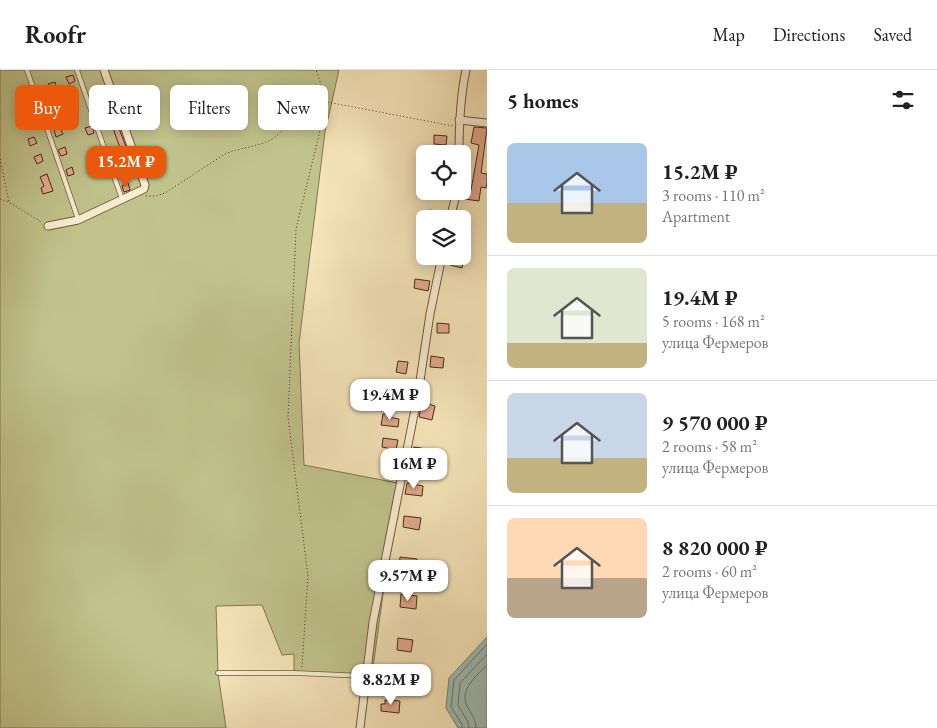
<!DOCTYPE html>
<html lang="en">
<head>
<meta charset="utf-8">
<style>
	body { margin:0; font-family:"EB Garamond",serif; background:#f6f6f6; color:#202124; height:100vh; display:flex; flex-direction:column; font-size:19px; white-space:nowrap }
	* { box-sizing:border-box; margin:0 }
	p { font-size:16px; color:#757577 }
	.icon { flex:none; width:28px; height:28px; fill:none; stroke:currentColor; stroke-width:2; stroke-linecap:round; stroke-linejoin:round }
	.map { position:relative; flex:1; overflow:hidden }
	.panel { display:flex; flex-direction:column; background:#fff; width:450px }
	.panel>* { flex:none }
	.guide { position:absolute; left:15px; top:15px; width:396px; height:45px; display:flex; gap:10px }
	.tools { position:absolute; left:416px; top:75px; display:grid; gap:10px }
	.tools a { display:grid; place-items:center; width:55px; height:55px; border-radius:8px; background:#fff; box-shadow:0 2px 12px #0003; font-size:25px }
	.price { position:absolute; translate:-50% -42px; padding:0 11px; border-radius:10px; background:#fff; color:#222; font-size:16px; line-height:32px; filter:drop-shadow(0 1px 2px #0008) }
	.price::after { content:''; position:absolute; left:50%; top:30px; width:15px; height:11px; margin-left:-8px; background:inherit; clip-path:polygon(0 0,100% 0,50% 100%) }
	.price.on { background:#ea580c; color:#fff }
	ul { padding:0; list-style:none }
	li { display:flex; align-items:center; gap:15px; height:125px; padding:0 20px }
	li+li { border-top:1px solid #e0e0e0 }
	li span { display:grid; place-items:center; flex:none; width:140px; height:100px; border-radius:8px; color:#555 }
	li>.icon { margin-inline-start:auto }
	span .icon { width:60px; height:60px; fill:#fffc; stroke-width:1 }
	li b { font-size:21px }
	h2 { display:flex; justify-content:space-between; align-items:center; height:60px; padding:0 20px; font-size:21px }
	.chip { padding:0 18px; border-radius:8px; background:#fff; box-shadow:0 2px 12px #0003; font-size:18px; line-height:45px }
	.chip.on { background:#ea580c; color:#fff }
	header { display:flex; align-items:center; gap:30px; box-sizing:border-box; height:70px; padding:0 25px; background:#fff; border-bottom:1px solid #e0e0e0 }
	header strong { font-size:24px }
	nav { display:flex; gap:28px; margin-inline-start:auto; font-size:18px }
	main { display:flex; flex:1; min-height:0 }
	.map>svg:first-child { display:block }
</style>
</head>
<body>
<header>
<strong>Roofr</strong>
<nav><a>Map</a><a>Directions</a><a>Saved</a></nav>
</header>
<main>
<div class="map">
<svg width="487" height="658" viewBox="0 0 487 658">
	<rect width="100%" height="100%" fill="#f6e5ba"/>
	<filter id="stains"><feTurbulence type="fractalNoise" baseFrequency=".004" numOctaves="4"/><feColorMatrix values="0 0 0 0 .2 0 0 0 0 .09 0 0 0 0 .02 0 0 0 .5 -.17"/></filter>
	<radialGradient id="worn" r=".72"><stop offset=".6" stop-color="#630" stop-opacity="0"/><stop offset="1" stop-color="#630" stop-opacity=".3"/></radialGradient>
	<polygon fill="#c1c38c" stroke="#84764e" points="0,0 339,0 325,62 299,273 304,395 403,414 383,524 372,605 294,603 294,584 282,585 262,535 216,536 218,603 226,658 0,658"/>
	<polygon fill="#9ebdb6" stroke="#7c8274" points="487,567 487,658 458,658 446,638 449,608"/>
	<g fill="none" stroke-linecap="round" stroke-linejoin="round">
		<g stroke="#737463" stroke-width="1">
			<polyline points="462,658 462,654 451,637 454,610 487,574"/>
			<polyline points="469,658 468,652 458,635 460,613 487,584"/>
			<path d="M476 658C476 649 471 644 467 636 459 620 477 605 487 595"/>
		</g>
	</g>
	<g fill="#e4a990" stroke="#482a10">
		<polygon points="73,5 75,11 69,14 66,7"/>
		<polygon points="55,12 57,19 51,21 48,14"/>
		<polygon points="105,18 112,39 107,41 99,20"/>
		<polygon points="30,21 32,27 26,30 23,23"/>
		<polygon points="59,33 62,40 55,42 53,36"/>
		<polygon points="37,40 39,47 33,49 30,43"/>
		<polygon points="23,49 26,55 19,58 17,51"/>
		<polygon points="92,56 94,63 88,65 85,58"/>
		<polygon points="118,56 127,79 121,81 113,58"/>
		<polygon points="474,57 487,58 481,103 487,104 487,112 486,118 481,117 479,131 464,129 466,119 471,120 479,75 471,73"/>
		<polygon points="60,58 63,64 56,67 54,60"/>
		<polygon points="434,65 447,66 446,75 434,74"/>
		<polygon points="34,67 37,73 30,76 28,69"/>
		<polygon points="65,77 67,84 61,86 58,80"/>
		<polygon points="102,83 104,90 98,92 95,85"/>
		<polygon points="41,84 43,91 37,94 34,87"/>
		<polygon points="72,97 74,104 68,106 66,100"/>
		<polygon points="47,104 53,121 43,124 41,118 44,116 40,107"/>
		<polygon points="128,113 130,120 124,122 122,116"/>
		<polygon points="429,140 441,142 440,149 427,149"/>
		<polygon points="451,187 464,190 462,198 450,195"/>
		<polygon points="415,209 430,211 428,221 414,218"/>
		<polygon points="437,253 449,254 449,263 437,263"/>
		<polygon points="431,286 444,288 443,298 430,297"/>
		<polygon points="398,291 408,292 406,304 396,302"/>
		<polygon points="422,332 435,336 432,350 419,347"/>
		<polygon points="383,344 388,344 388,347 399,349 398,357 381,355"/>
		<polygon points="383,368 398,370 396,380 382,377"/>
		<polygon points="414,377 427,379 426,389 412,387"/>
		<polygon points="407,413 423,416 422,426 405,424"/>
		<polygon points="404,446 421,448 419,460 403,457"/>
		<polygon points="400,487 417,489 416,501 399,499"/>
		<polygon points="401,524 417,526 416,539 400,537"/>
		<polygon points="398,568 413,570 411,582 397,580"/>
		<polygon points="385,630 400,631 399,643 381,641 381,634 385,634"/>
	</g>
	<g fill="none" stroke-linecap="round" stroke-linejoin="round">
		<g stroke="#74593a" stroke-width="5.5">
			<g id="lane">
				<polyline points="27,0 78,149"/>
				<polyline points="77,0 122,129"/>
				<polyline points="218,603 294,603 366,606"/>
			</g>
		</g>
		<g stroke="#74593a" stroke-width="9">
			<g id="street">
				<polyline points="459,50 487,53"/>
				<path d="M459 84C459 55 460 28 466 0"/>
				<polyline points="450,149 457,121"/>
				<polyline points="48,156 78,150 144,119 145,115 104,0"/>
				<polyline points="360,658 373,552 418,324 430,244 442,186"/>
			</g>
		</g>
		<g stroke="#482a10" stroke-width="1" stroke-dasharray="1 2.5" stroke-linecap="butt">
			<polyline points="0,89 9,132"/>
			<path d="M146 126H156L165 123 225 84C241 77 259 77 274 68 286 59 299 38 311 34 316 32 322 33 327 32L453 56"/>
			<polyline points="0,129 9,132 41,152"/>
			<polyline points="302,597 308,506 288,347 296,159 327,32 316,0"/>
		</g>
		<use href="#lane" stroke="#f9eed2" stroke-width="4"/>
		<use href="#street" stroke="#f9eed2" stroke-width="7"/>
	</g>
	<rect width="100%" height="100%" filter="url(#stains)"/>
	<rect width="100%" height="100%" fill="url(#worn)"/>
</svg>
<div class="tools">
<a><svg class="icon" aria-label="locate" viewBox="0 0 24 24"><circle cx="12" cy="12" r="6"/><path d="M12 2v4M12 18v4M2 12h4M18 12h4"/></svg></a>
<a><svg class="icon" aria-label="layers" viewBox="0 0 24 24"><path d="M12 4l9 5-9 5-9-5zM3 14l9 5 9-5"/></svg></a>
</div>
<b class="price on" style="left:126px;top:118px">15.2M ₽</b>
<b class="price" style="left:390px;top:351px">19.4M ₽</b>
<b class="price" style="left:414px;top:420px">16M ₽</b>
<b class="price" style="left:408px;top:532px">9.57M ₽</b>
<b class="price" style="left:391px;top:636px">8.82M ₽</b>
<div class="guide">
<a class="chip on">Buy</a>
<a class="chip">Rent</a>
<a class="chip">Filters</a>
<a class="chip">New</a>
</div>
</div>
<section class="panel">
<h2>5 homes<svg class="icon" aria-label="filters" viewBox="0 0 24 24"><path d="M4 7h16M4 17h16"/><circle cx="9" cy="7" r="2"/><circle cx="15" cy="17" r="2"/></svg></h2>
<ul>
<li><span style="background:linear-gradient(#a9c7e8 60%,#c2b280 0)"><svg class="icon" aria-label="home" viewBox="0 0 24 24"><path d="M3 11l9-7 9 7M6 9v11h12V9"/></svg></span><div><b>15.2M ₽</b><p>3 rooms · 110 m²</p><p>Apartment</p></div></li>
<li><span style="background:linear-gradient(#dfe7d0 75%,#c2b280 0)"><svg class="icon" aria-label="home" viewBox="0 0 24 24"><path d="M3 11l9-7 9 7M6 9v11h12V9"/></svg></span><div><b>19.4M ₽</b><p>5 rooms · 168 m²</p><p>улица Фермеров</p></div></li>
<li><span style="background:linear-gradient(#c9d6e8 65%,#c2b280 0)"><svg class="icon" aria-label="home" viewBox="0 0 24 24"><path d="M3 11l9-7 9 7M6 9v11h12V9"/></svg></span><div><b>9 570 000 ₽</b><p>2 rooms · 58 m²</p><p>улица Фермеров</p></div></li>
<li><span style="background:linear-gradient(#ffd9b3 60%,#b9a48a 0)"><svg class="icon" aria-label="home" viewBox="0 0 24 24"><path d="M3 11l9-7 9 7M6 9v11h12V9"/></svg></span><div><b>8 820 000 ₽</b><p>2 rooms · 60 m²</p><p>улица Фермеров</p></div></li>
</ul>
</section>
</main>
</body>
</html>
